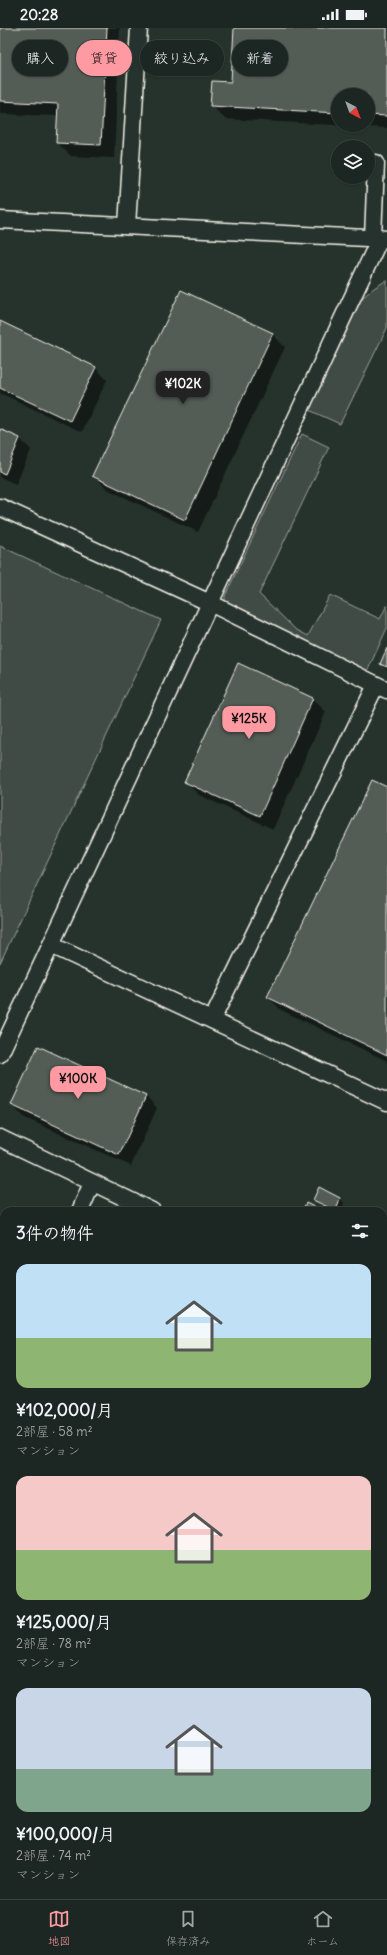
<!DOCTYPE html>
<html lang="ja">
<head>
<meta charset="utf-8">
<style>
	body { margin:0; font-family:Delius,"Klee One",sans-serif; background:#252e2a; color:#f1f3f6; height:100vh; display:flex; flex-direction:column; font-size:15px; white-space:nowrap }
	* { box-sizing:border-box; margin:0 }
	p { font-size:13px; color:#a0a5a5 }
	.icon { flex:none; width:22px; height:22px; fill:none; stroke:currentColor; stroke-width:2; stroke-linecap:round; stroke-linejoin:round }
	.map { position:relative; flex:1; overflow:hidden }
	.side { position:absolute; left:0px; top:1179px; width:387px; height:692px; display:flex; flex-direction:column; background:#1c2622; border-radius:12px 12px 0 0; box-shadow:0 1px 3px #0004,0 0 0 1px #3a4340 }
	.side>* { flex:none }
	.banner { position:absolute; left:12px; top:12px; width:363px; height:36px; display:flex; gap:8px }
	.needle { width:26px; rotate:139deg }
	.fabs { position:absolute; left:331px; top:60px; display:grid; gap:8px }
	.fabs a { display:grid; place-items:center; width:44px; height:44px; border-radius:50%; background:#1c2622; box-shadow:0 1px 3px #0004,0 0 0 1px #3a4340; font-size:20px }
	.price { position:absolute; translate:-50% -34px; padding:0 9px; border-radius:8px; background:#ff9aa2; color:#111; font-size:13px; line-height:26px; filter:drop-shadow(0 1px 2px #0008) }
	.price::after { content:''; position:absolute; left:50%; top:24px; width:12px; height:9px; margin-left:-6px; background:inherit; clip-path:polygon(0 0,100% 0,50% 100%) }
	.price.current { background:#222; color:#fff }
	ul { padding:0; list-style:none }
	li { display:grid; align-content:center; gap:8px; height:212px; padding:0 16px }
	li span { display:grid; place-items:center; height:124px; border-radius:12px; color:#555 }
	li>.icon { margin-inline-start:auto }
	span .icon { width:72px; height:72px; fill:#fffc; stroke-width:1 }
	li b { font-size:17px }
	h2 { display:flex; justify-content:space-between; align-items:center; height:48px; padding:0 16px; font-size:17px }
	.tag { padding:0 14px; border-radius:18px; background:#1c2622; box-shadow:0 1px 3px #0004,0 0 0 1px #3a4340; font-size:14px; line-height:36px }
	.tag.current { background:#ff9aa2; color:#111 }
	.status { display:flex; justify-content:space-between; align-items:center; height:28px; padding:0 20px; background:#1c2622; direction:ltr }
	.status svg { height:11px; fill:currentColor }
	.menu { display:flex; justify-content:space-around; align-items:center; height:56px; border-top:1px solid #3a4340; background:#1c2622; font-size:11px; color:#a0a5a5 }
	.menu a { display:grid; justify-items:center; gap:2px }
	.menu .current { color:#ff9aa2 }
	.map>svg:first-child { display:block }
</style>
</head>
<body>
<div class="status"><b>20:28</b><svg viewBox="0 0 49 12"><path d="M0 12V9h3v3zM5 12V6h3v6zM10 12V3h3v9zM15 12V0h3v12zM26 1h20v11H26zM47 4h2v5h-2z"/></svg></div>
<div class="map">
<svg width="387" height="1871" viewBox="0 0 387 1871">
	<rect width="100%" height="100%" fill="#26332d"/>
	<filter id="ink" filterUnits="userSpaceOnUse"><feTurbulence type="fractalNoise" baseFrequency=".025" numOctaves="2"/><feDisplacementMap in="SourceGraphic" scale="8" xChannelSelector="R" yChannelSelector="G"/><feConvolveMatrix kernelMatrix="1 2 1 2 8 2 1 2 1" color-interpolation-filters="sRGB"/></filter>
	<g filter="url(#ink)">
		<g fill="#414b45" stroke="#9a9e96">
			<polygon points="387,252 387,300 340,396 309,382 362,270 374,260"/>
			<polygon points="302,406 329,419 259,566 295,601 308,608 330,567 380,591 387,577 387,600 367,644 225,576 225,568"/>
			<polygon points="0,518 161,592 0,935"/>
			<polygon points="0,1227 4,1229 4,1396 0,1394"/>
		</g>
		<g fill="#0007" fill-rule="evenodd">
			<polygon points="0,0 120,0 114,130 71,128 57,115 58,88 0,86"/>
			<path d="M235 0H387V100L225 91 211 77 232 55ZM338 67H368V97H338Z"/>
			<polygon points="0,295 96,340 107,352 82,404 0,365"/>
			<polygon points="272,306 285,319 198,504 107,461 94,448"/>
			<polygon points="0,402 20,411 31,422 16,456 0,449"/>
			<polygon points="387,622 387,642 381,636"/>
			<polygon points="313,671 326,684 273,801 199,767 185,754"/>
			<polygon points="387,760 387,1033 281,982 268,969"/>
			<polygon points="146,1068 157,1080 131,1138 23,1089 12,1077"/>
			<polygon points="340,1170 344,1175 342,1183 333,1183 319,1176 314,1171"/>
			<polygon points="0,1419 4,1423 4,1436 0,1444"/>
			<polygon points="383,1764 387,1768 383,1780"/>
			<polygon points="4,1853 4,1867 69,1867 67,1871 0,1871 0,1861"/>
			<polygon points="168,1867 342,1867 340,1871 166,1871"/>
		</g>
		<g fill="#525c55" stroke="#f4f1e8">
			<polygon points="0,0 107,0 101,117 56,115 58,76 0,73"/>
			<polygon points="234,0 387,0 387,88 368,87 368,67 338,67 338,85 210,78 212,53 231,54"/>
			<polygon points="181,262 273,305 185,492 92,448"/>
			<polygon points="0,293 96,339 70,393 0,360"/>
			<polygon points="0,401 20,410 5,446 0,444"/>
			<polygon points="387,620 387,639 380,636"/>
			<polygon points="238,635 313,670 260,788 184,754"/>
			<polygon points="372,752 387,759 387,1027 267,969"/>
			<polygon points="38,1018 146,1068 119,1127 11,1077"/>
			<polygon points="319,1159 340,1170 336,1183 313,1172"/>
			<polygon points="306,1175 322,1183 302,1183"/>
			<polygon points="4,1850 4,1867 50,1867 48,1871 0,1871 0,1859"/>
			<polygon points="167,1867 323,1867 321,1871 165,1871"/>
		</g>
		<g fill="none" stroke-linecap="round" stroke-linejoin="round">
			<g stroke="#f4f1e8" stroke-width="19">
				<g id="lane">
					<polyline points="0,192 387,211"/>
					<polyline points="127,198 139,0"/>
					<polyline points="373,210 376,135"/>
					<polyline points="0,479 210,575 387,662"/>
					<polyline points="51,917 387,1074"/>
					<polyline points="212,992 376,657"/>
					<polyline points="0,1026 380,210"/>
					<polyline points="0,1110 152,1183"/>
					<polyline points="80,1183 92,1155"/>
					<polyline points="383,1293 387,1284"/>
					<polyline points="0,1507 4,1498"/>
					<polyline points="0,1588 4,1590"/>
					<polyline points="383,1630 387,1632"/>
					<polyline points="0,1742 4,1733"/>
					<polyline points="120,1871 122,1867"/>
				</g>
			</g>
			<use href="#lane" stroke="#26332d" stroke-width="16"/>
		</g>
	</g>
</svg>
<div class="fabs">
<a><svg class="needle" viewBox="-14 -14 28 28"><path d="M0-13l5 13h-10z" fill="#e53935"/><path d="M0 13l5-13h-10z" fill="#a0a5a5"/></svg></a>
<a><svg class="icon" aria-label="layers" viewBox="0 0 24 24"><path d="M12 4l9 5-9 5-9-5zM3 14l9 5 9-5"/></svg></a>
</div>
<b class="price current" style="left:183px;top:377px">¥102K</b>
<b class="price" style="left:249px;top:712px">¥125K</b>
<b class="price" style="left:78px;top:1072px">¥100K</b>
<div class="banner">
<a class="tag">購入</a>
<a class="tag current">賃貸</a>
<a class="tag">絞り込み</a>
<a class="tag">新着</a>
</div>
<section class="side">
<h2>3件の物件<svg class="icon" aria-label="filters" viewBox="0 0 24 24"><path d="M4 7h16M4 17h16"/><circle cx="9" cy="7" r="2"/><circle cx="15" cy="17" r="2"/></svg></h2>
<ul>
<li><span style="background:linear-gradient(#bfe0f5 60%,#8fb573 0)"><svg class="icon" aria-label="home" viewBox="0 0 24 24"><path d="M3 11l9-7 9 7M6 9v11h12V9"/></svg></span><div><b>¥102,000/月</b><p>2部屋 · 58 m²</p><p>マンション</p></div></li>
<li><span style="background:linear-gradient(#f6c9c9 60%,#8fb573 0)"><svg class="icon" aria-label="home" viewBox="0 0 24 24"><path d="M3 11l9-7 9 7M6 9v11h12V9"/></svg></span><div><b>¥125,000/月</b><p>2部屋 · 78 m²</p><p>マンション</p></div></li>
<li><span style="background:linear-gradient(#c9d6e8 65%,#7fa58c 0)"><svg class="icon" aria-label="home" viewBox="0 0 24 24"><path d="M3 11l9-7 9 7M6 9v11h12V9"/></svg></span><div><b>¥100,000/月</b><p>2部屋 · 74 m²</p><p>マンション</p></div></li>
</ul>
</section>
</div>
<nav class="menu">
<a class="current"><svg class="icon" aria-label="map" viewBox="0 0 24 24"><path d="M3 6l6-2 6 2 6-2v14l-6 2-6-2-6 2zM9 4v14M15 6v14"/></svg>地図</a>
<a><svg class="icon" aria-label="saved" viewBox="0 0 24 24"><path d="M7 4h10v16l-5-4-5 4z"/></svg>保存済み</a>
<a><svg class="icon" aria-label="home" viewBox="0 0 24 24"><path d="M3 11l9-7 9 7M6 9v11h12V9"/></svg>ホーム</a>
</nav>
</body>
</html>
